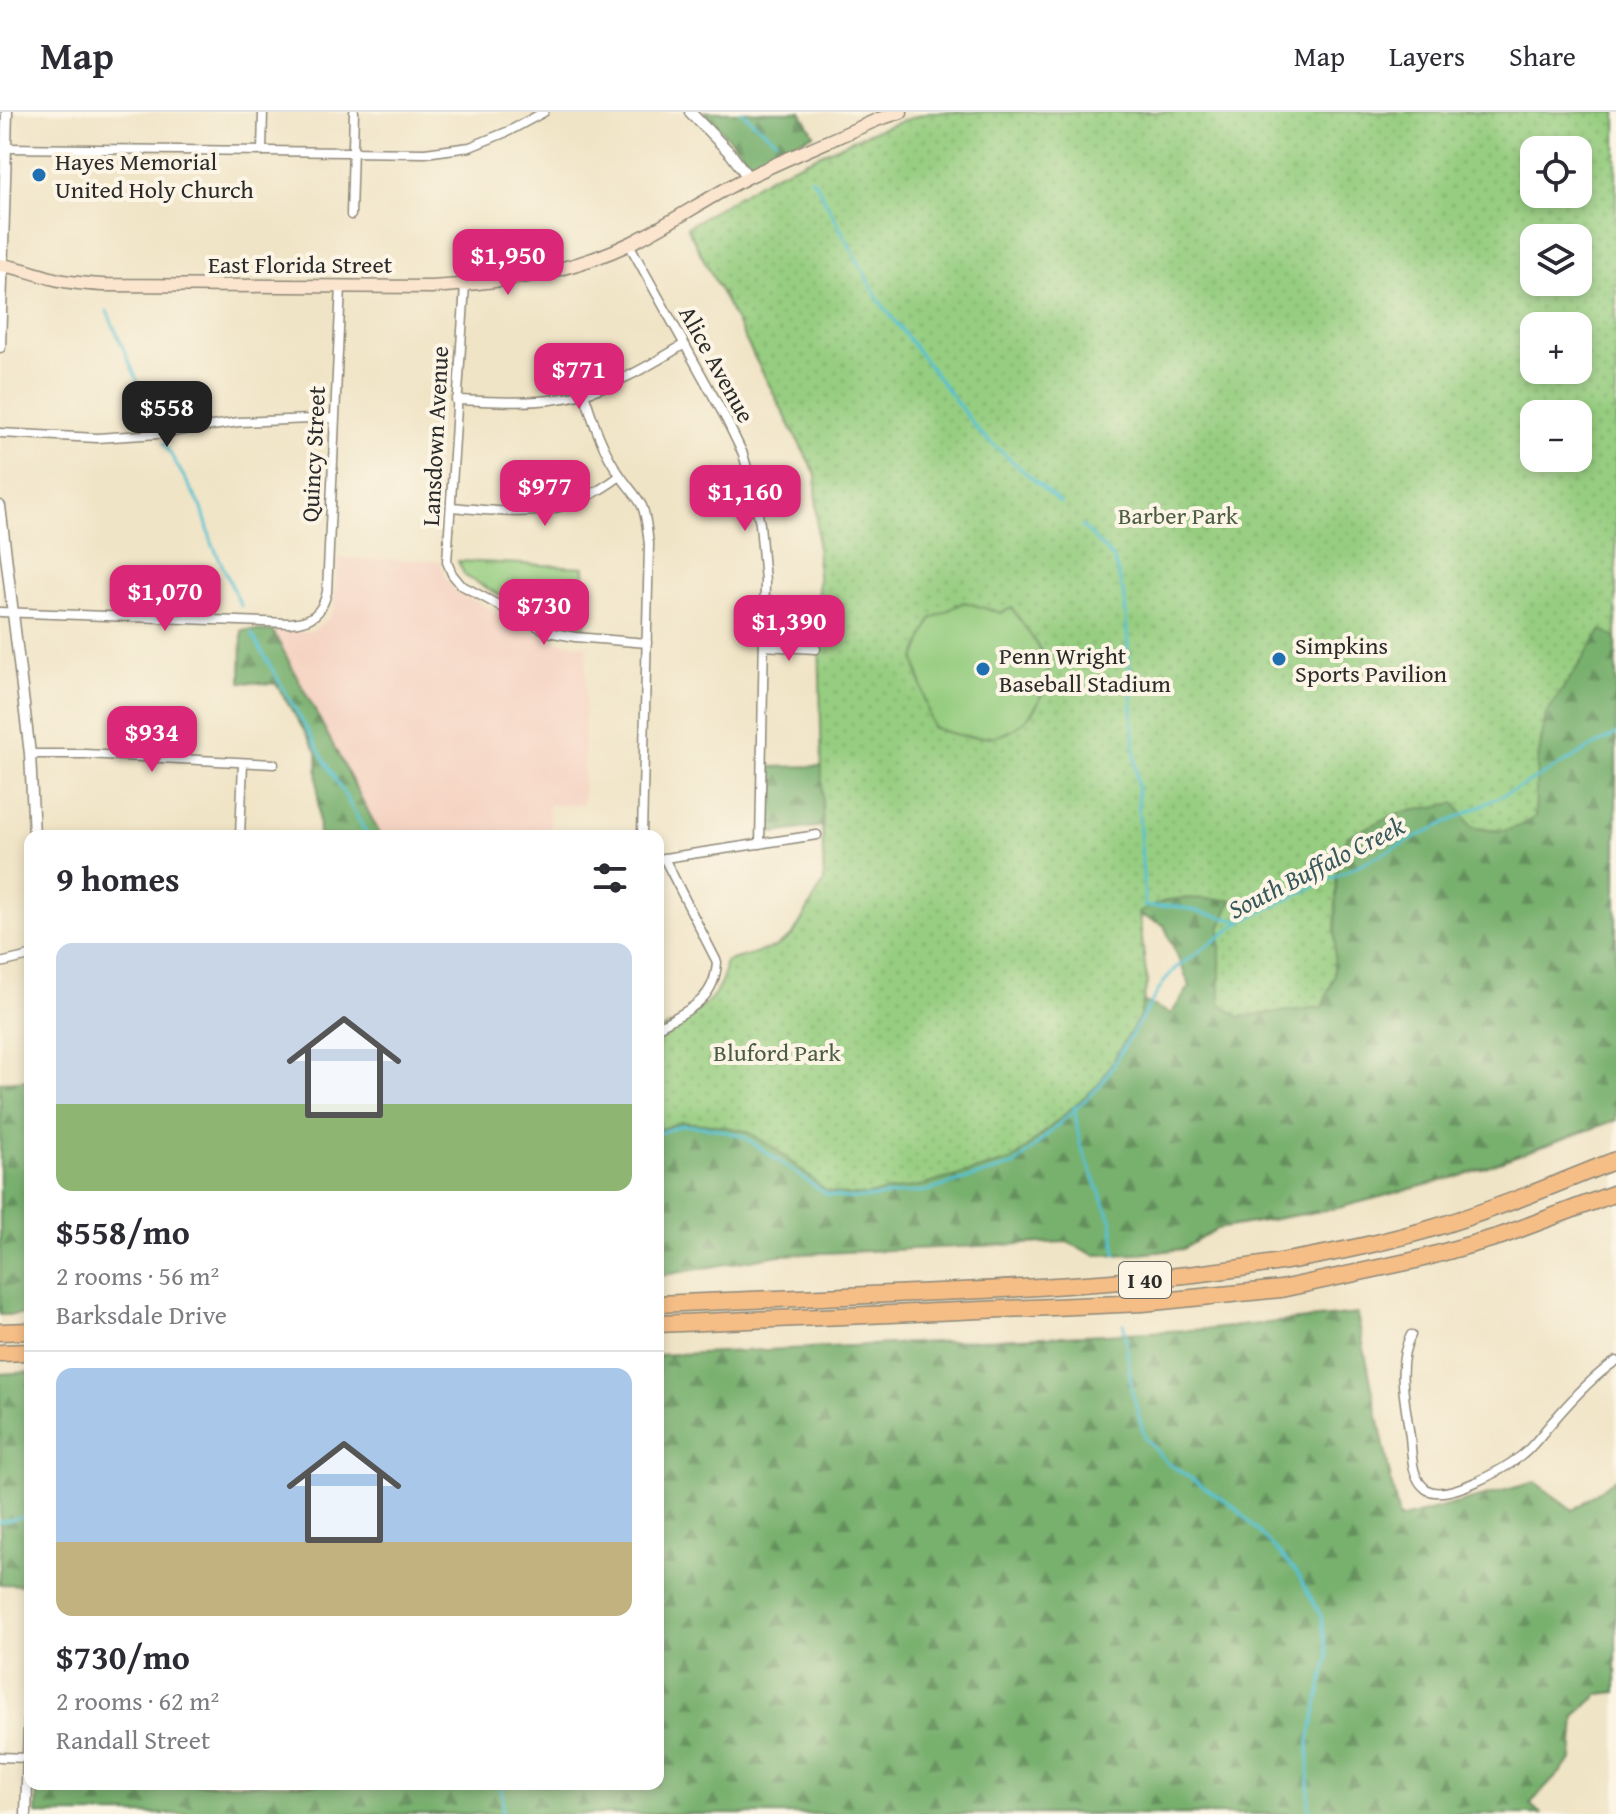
<!DOCTYPE html>
<html lang="en">
<head>
<meta charset="utf-8">
<style>
	body { margin:0; font-family:"Gentium Book Plus",serif; background:#f2f2f3; color:#2b2b33; height:100vh; display:flex; flex-direction:column; font-size:30px; white-space:nowrap }
	* { box-sizing:border-box; margin:0 }
	p { font-size:26px; color:#7c7c81 }
	.icon { flex:none; width:44px; height:44px; fill:none; stroke:currentColor; stroke-width:2; stroke-linecap:round; stroke-linejoin:round }
	.map { position:relative; flex:1; overflow:hidden }
	.drawer { position:absolute; left:24px; top:718px; width:640px; height:960px; display:flex; flex-direction:column; background:#fff; border-radius:16px; box-shadow:0 4px 12px #0003 }
	.drawer>* { flex:none }
	.fabs { position:absolute; left:1520px; top:24px; display:grid; gap:16px }
	.fabs a { display:grid; place-items:center; width:72px; height:72px; border-radius:16px; background:#fff; box-shadow:0 4px 12px #0003; font-size:40px }
	.price { position:absolute; translate:-50% -68px; padding:0 18px; border-radius:16px; background:#db2777; color:#fff; font-size:26px; line-height:52px; filter:drop-shadow(0 2px 4px #0008) }
	.price::after { content:''; position:absolute; left:50%; top:48px; width:24px; height:18px; margin-left:-12px; background:inherit; clip-path:polygon(0 0,100% 0,50% 100%) }
	.price.selected { background:#222; color:#fff }
	ul { padding:0; list-style:none }
	li { display:grid; align-content:center; gap:16px; height:424px; padding:0 32px }
	li+li { border-top:2px solid #e1e1e2 }
	li span { display:grid; place-items:center; height:248px; border-radius:16px; color:#555 }
	li>.icon { margin-inline-start:auto }
	span .icon { width:144px; height:144px; fill:#fffc; stroke-width:1 }
	li b { font-size:34px }
	h2 { display:flex; justify-content:space-between; align-items:center; height:96px; padding:0 32px; font-size:34px }
	header { display:flex; align-items:center; gap:48px; box-sizing:border-box; height:112px; padding:0 40px; background:#fff; border-bottom:2px solid #e1e1e2 }
	header strong { font-size:38px }
	nav { display:flex; gap:44px; margin-inline-start:auto; font-size:28px }
	.map>svg:first-child { display:block }
</style>
</head>
<body>
<header>
<strong>Map</strong>
<nav><a>Map</a><a>Layers</a><a>Share</a></nav>
</header>
<div class="map">
<svg width="1616" height="1702" viewBox="0 0 1616 1702">
	<defs>
		<pattern id="grass-tufts" width="24" height="20" patternUnits="userSpaceOnUse" patternTransform="scale(2)"><rect width="24" height="20" fill="#96cd80"/><path d="M3 7l-1-3M5 7V3M7 7l1-3M15 17l-1-3M17 17v-4M19 17l1-3" fill="none" stroke="#81b06f"/></pattern>
		<pattern id="forest-firs" width="22" height="20" patternUnits="userSpaceOnUse" patternTransform="scale(2)"><rect width="22" height="20" fill="#78b06e"/><path d="M5 1l3.5 6h-7zM16 11l3.5 6h-7z" fill="#638f5b"/></pattern>
		<pattern id="park-dots" width="8" height="8" patternUnits="userSpaceOnUse" patternTransform="scale(2)"><rect width="8" height="8" fill="#96cd80"/><path d="M2 2h.1M6 6h.1" fill="none" stroke="#81b06f" stroke-width="1.8" stroke-linecap="round"/></pattern>
	</defs>
	<rect width="100%" height="100%" fill="#fcf5e5"/>
	<filter id="ink" filterUnits="userSpaceOnUse"><feTurbulence type="fractalNoise" baseFrequency=".0125" numOctaves="2"/><feDisplacementMap in="SourceGraphic" scale="16" xChannelSelector="R" yChannelSelector="G"/><feConvolveMatrix kernelMatrix="1 2 1 2 8 2 1 2 1" color-interpolation-filters="sRGB"/></filter>
	<filter id="wash" filterUnits="userSpaceOnUse"><feTurbulence type="fractalNoise" baseFrequency=".006" numOctaves="4" result="noise"/><feDisplacementMap in="SourceGraphic" scale="32" xChannelSelector="R" yChannelSelector="G"/><feGaussianBlur stdDeviation="1.8" result="paint"/><feColorMatrix in="noise" values="0 0 0 0 0 0 0 0 0 0 0 0 0 0 0 0 0 1.4 0 .05"/><feComposite in="paint" operator="in"/></filter>
	<g filter="url(#wash)">
		<rect width="100%" height="100%" fill="#f0e4c6"/>
		<polygon fill="#f5d3c2" points="338,446 441,449 445,466 459,480 525,516 555,529 587,534 583,693 548,693 552,724 381,724 273,519 307,520 314,518 328,506 334,496"/>
		<polygon fill="url(#grass-tufts)" stroke="#607c56" stroke-width="2" points="458,449 584,455 585,517 560,513 543,507 465,464"/>
		<g fill="url(#forest-firs)" stroke="#526e4c" stroke-width="2" fill-rule="evenodd">
			<polygon points="704,0 801,0 814,22 754,50 749,48"/>
			<path d="M1616 26V1008L1460 1064 1338 1096 1217 1117 1183 1137 1139 1142 1095 1143 1067 1130 779 1143 658 1164V1002L1107 873 1171 902 1190 874 1164 813 1115 793 913 812 725 850 776 835 793 823 824 770 822 714 774 721 768 714 770 655 823 654 816 363 687 115 740 86 1446 113 1567 124ZM1534 126H1578V170H1534ZM1534 214H1578V258H1534ZM1534 302H1578V346H1534Z"/>
			<polygon points="242,518 273,519 381,724 319,724 317,640 276,572 241,570"/>
			<polygon points="30,968 30,1203 0,1203 0,970"/>
			<polygon points="1357,1202 1399,1407 1535,1370 1573,1398 1616,1366 1616,1580 1600,1582 1575,1604 1572,1648 1530,1692 1541,1702 36,1702 37,1672 658,1672 658,1243 1210,1217"/>
			<polygon points="30,1260 27,1473 0,1472 0,1262"/>
		</g>
		<path fill="url(#park-dots)" stroke="#607c56" stroke-width="2" fill-rule="evenodd" d="M929 0H1616V527L1602 518 1546 602 1537 653 1535 705C1511 721 1500 721 1472 715L1455 691 1399 701 1348 724 1337 745 1334 865 1322 895 1239 905 1220 891V817L1232 788C1194 788 1174 779 1139 801L1147 871 1140 904 1099 972 1013 1048 924 1073 867 1083H844L826 1079 773 1035 746 1019 715 1013 681 1010 658 1018V920C689 904 724 891 725 850L776 835 793 823 824 770 816 363 687 115 771 64 871 20ZM1534 38H1578V82H1534ZM1534 126H1578V170H1534ZM1534 214H1578V258H1534ZM1534 302H1578V346H1534Z"/>
		<path fill="#96cd80" stroke="#607c56" stroke-width="2" d="M964 490 1001 501 1012 496 1050 552C1047 564 1044 578 1039 589 1016 634 971 630 932 615L915 547 931 507Z"/>
		<g fill="none" stroke-linecap="round" stroke-linejoin="round">
			<g stroke="#56c1d1" stroke-width="3">
				<polyline points="741,0 776,28"/>
				<polyline points="811,66 817,73 878,187 980,321 1060,391"/>
				<polyline points="107,199 155,309"/>
				<polyline points="164,331 202,396 212,431 241,494"/>
				<polyline points="1082,414 1114,447 1125,488 1145,795 1175,794 1238,809"/>
				<polyline points="252,522 368,724"/>
				<polyline points="1074,995 1080,1032 1112,1110 1116,1143"/>
				<polyline points="658,1021 683,1013 712,1016 743,1024 826,1082 844,1086 867,1086 927,1079 991,1060 1015,1053 1100,974 1165,868 1177,855 1241,810 1524,673 1616,622"/>
				<polyline points="1124,1212 1132,1280 1145,1326 1166,1350 1236,1396 1296,1459 1321,1504 1328,1545 1309,1629 1309,1702"/>
				<polyline points="0,1410 30,1403"/>
				<polyline points="500,1672 503,1685 502,1702"/>
			</g>
		</g>
	</g>
	<g filter="url(#ink)">
		<g fill="none" stroke-linecap="round" stroke-linejoin="round">
			<g stroke="#8e8878" stroke-width="11">
				<g id="minor">
					<polyline points="6,36 425,41 470,35 509,19 544,0"/>
					<polyline points="262,39 263,0"/>
					<polyline points="351,103 354,0"/>
					<polyline points="629,132 726,307 743,342 752,373 760,412 765,469 760,732"/>
					<polyline points="465,173 447,450 452,462 461,473 548,520 575,525 647,531"/>
					<path d="M584 281C593 309 602 338 620 363 627 374 636 382 642 394 647 406 647 420 649 432L642 724"/>
					<path d="M456 288C490 289 524 292 557 287 601 282 646 256 683 233"/>
					<polyline points="0,321 97,326 158,322 239,310 334,306"/>
					<path d="M451 395C521 401 560 409 620 364"/>
					<path d="M0 500 289 511C311 510 322 502 327 480L341 174"/>
					<polyline points="764,534 816,537"/>
					<polyline points="30,642 85,642 274,652"/>
					<polyline points="240,724 243,651"/>
					<polyline points="658,747 817,723"/>
					<polyline points="0,851 30,844"/>
					<path d="M658 915C688 898 715 889 717 850L664 746"/>
					<path d="M1411 1223C1395 1253 1406 1293 1410 1325 1412 1342 1411 1366 1426 1377 1445 1391 1504 1357 1521 1344 1533 1335 1543 1320 1554 1308 1572 1287 1592 1265 1616 1249"/>
					<polyline points="0,1645 27,1646"/>
				</g>
			</g>
			<g stroke="#8e8878" stroke-width="13">
				<g id="tertiary">
					<polyline points="690,0 731,42 748,65"/>
					<polyline points="0,235 7,0"/>
					<polyline points="0,394 30,642 34,724"/>
					<polyline points="26,1702 30,1582"/>
				</g>
			</g>
			<g stroke="#8e8878" stroke-width="15">
				<path id="secondary" d="M0 153C18 155 33 161 51 166 68 171 86 172 103 173L431 175C499 171 572 161 633 130 673 110 710 84 750 64 792 44 836 26 879 7L901 0"/>
			</g>
			<g stroke="#8e8878" stroke-width="19">
				<g id="motorway">
					<path d="M658 1192C759 1187 860 1183 961 1179 1116 1172 1272 1161 1423 1119 1489 1100 1552 1074 1616 1048"/>
					<polyline points="658,1212 1143,1191 1281,1177 1416,1148 1501,1124 1616,1081"/>
					<polyline points="0,1220 30,1219"/>
					<polyline points="0,1241 30,1240"/>
				</g>
			</g>
			<use href="#minor" stroke="#fff" stroke-width="8"/>
			<use href="#tertiary" stroke="#fff" stroke-width="10"/>
			<use href="#secondary" stroke="#fbe5cf" stroke-width="12"/>
			<use href="#motorway" stroke="#f6be87" stroke-width="16"/>
		</g>
	</g>
	<g fill="#1f6fb2" stroke="#fcf5e5" stroke-width="3">
		<circle cx="39" cy="63" r="8"/>
		<circle cx="1279" cy="547" r="8"/>
		<circle cx="983" cy="557" r="8"/>
	</g>
	<g text-anchor="middle" dominant-baseline="central" stroke-width="8" stroke-linejoin="round" paint-order="stroke">
		<rect fill="#fcf5e5" stroke="#6a6863" stroke-width="2" x="1119" y="1150" width="52" height="36" rx="6"/>
		<g font-size="22" font-weight="bold" fill="#2b2b2b">
			<text x="1145" y="1168">I 40</text>
		</g>
		<g font-size="24" fill="#2b2b2b" stroke="#fcf5e5" text-anchor="start">
			<text x="55" y="49">Hayes Memorial<tspan x="55" dy="28">United Holy Church</tspan></text>
			<text x="1295" y="533">Simpkins<tspan x="1295" dy="28">Sports Pavilion</tspan></text>
			<text x="999" y="543">Penn Wright<tspan x="999" dy="28">Baseball Stadium</tspan></text>
		</g>
		<g font-size="24" fill="#2b2b2b" stroke="#fcf5e5">
			<text x="300" y="152">East Florida Street</text>
			<text transform="translate(717 252) rotate(61)">Alice Avenue</text>
			<text transform="translate(435 324) rotate(-87)">Lansdown Avenue</text>
			<text transform="translate(313 342) rotate(-87)">Quincy Street</text>
		</g>
		<g font-size="24" fill="#4b5c44" stroke="#fcf5e5">
			<text x="1178" y="403">Barber Park</text>
			<text x="777" y="940">Bluford Park</text>
		</g>
		<g font-size="26" font-style="italic" fill="#38585d" stroke="#fcf5e5">
			<text transform="translate(1316 755) rotate(-27)">South Buffalo Creek</text>
		</g>
	</g>
</svg>
<div class="fabs">
<a><svg class="icon" aria-label="locate" viewBox="0 0 24 24"><circle cx="12" cy="12" r="6"/><path d="M12 2v4M12 18v4M2 12h4M18 12h4"/></svg></a>
<a><svg class="icon" aria-label="layers" viewBox="0 0 24 24"><path d="M12 4l9 5-9 5-9-5zM3 14l9 5 9-5"/></svg></a>
<a>+</a>
<a>−</a>
</div>
<b class="price" style="left:508px;top:185px">$1,950</b>
<b class="price" style="left:579px;top:299px">$771</b>
<b class="price selected" style="left:167px;top:337px">$558</b>
<b class="price" style="left:545px;top:416px">$977</b>
<b class="price" style="left:745px;top:421px">$1,160</b>
<b class="price" style="left:165px;top:521px">$1,070</b>
<b class="price" style="left:544px;top:535px">$730</b>
<b class="price" style="left:789px;top:551px">$1,390</b>
<b class="price" style="left:152px;top:662px">$934</b>
<section class="drawer">
<h2>9 homes<svg class="icon" aria-label="filters" viewBox="0 0 24 24"><path d="M4 7h16M4 17h16"/><circle cx="9" cy="7" r="2"/><circle cx="15" cy="17" r="2"/></svg></h2>
<ul>
<li><span style="background:linear-gradient(#c9d6e8 65%,#8fb573 0)"><svg class="icon" aria-label="home" viewBox="0 0 24 24"><path d="M3 11l9-7 9 7M6 9v11h12V9"/></svg></span><div><b>$558/mo</b><p>2 rooms · 56 m²</p><p>Barksdale Drive</p></div></li>
<li><span style="background:linear-gradient(#a9c7e8 70%,#c2b280 0)"><svg class="icon" aria-label="home" viewBox="0 0 24 24"><path d="M3 11l9-7 9 7M6 9v11h12V9"/></svg></span><div><b>$730/mo</b><p>2 rooms · 62 m²</p><p>Randall Street</p></div></li>
</ul>
</section>
</div>
</body>
</html>
